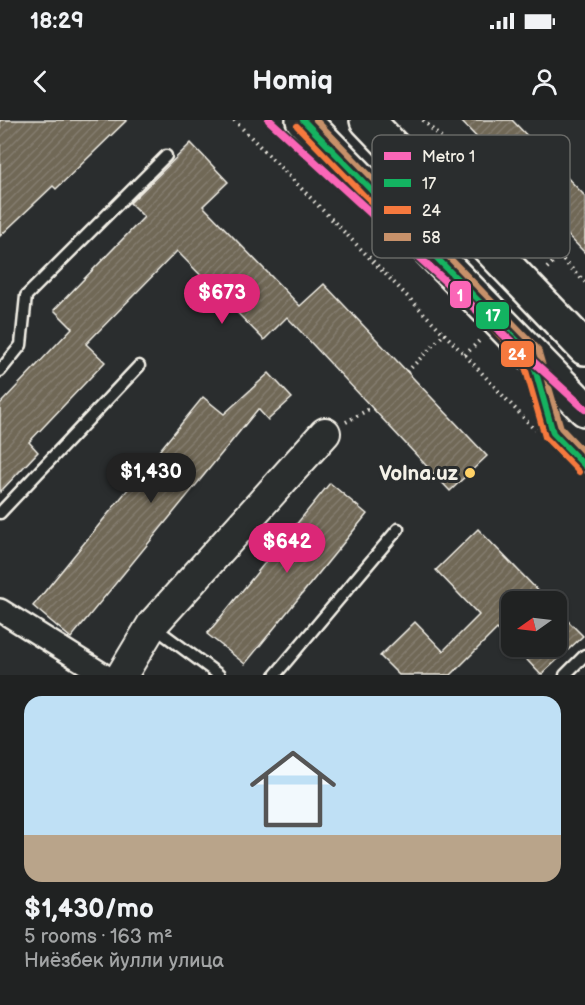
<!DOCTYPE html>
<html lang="en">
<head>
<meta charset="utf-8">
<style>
	body { margin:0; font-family:"Balsamiq Sans",sans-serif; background:#282a2a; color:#f1f3f6; height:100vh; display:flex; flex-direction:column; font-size:22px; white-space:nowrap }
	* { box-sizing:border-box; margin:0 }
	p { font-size:20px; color:#a2a4a5 }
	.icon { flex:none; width:33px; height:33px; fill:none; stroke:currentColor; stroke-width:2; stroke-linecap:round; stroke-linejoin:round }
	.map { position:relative; height:555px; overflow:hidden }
	.drawer { display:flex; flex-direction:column; background:#202222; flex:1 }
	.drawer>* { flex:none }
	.needle { width:39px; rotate:256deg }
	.controls { position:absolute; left:501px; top:471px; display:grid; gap:12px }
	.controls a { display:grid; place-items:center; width:66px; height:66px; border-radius:12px; background:#202222; box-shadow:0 2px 4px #0004,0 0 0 2px #3d3f40; font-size:30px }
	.price { position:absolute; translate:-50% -51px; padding:0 14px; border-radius:21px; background:#db2777; color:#fff; font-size:20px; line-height:39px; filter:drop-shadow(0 2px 3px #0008) }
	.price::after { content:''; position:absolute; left:50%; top:36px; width:18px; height:14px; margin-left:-9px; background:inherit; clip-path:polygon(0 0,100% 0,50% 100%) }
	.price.on { background:#222; color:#fff }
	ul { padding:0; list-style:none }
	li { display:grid; align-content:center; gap:12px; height:318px; padding:0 24px }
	li span { display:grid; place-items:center; height:186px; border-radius:18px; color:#555 }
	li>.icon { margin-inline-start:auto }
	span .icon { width:108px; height:108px; fill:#fffc; stroke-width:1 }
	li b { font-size:26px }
	.status { display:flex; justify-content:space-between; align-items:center; height:42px; padding:0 30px; background:#202222; direction:ltr }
	.status svg { height:16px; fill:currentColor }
	header { display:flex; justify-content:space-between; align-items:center; height:78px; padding:0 24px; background:#202222; font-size:27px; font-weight:800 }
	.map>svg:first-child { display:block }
</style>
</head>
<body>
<div class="status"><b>18:29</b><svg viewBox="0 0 49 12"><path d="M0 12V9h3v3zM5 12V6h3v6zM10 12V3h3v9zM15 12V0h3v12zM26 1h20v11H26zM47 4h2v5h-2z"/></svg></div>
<header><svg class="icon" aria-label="back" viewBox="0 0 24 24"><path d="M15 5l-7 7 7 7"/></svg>Homiq<svg class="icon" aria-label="person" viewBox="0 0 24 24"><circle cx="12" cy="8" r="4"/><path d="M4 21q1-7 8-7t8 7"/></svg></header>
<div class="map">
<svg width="585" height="555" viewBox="0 0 585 555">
	<defs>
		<pattern id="building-hatch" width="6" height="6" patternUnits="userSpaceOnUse" patternTransform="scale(1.5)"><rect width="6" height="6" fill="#6f6757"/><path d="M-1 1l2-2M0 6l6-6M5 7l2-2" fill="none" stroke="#847d6f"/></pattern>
	</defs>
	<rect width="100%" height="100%" fill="#2a2d2e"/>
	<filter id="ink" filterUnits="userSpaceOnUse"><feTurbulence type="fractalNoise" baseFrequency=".0167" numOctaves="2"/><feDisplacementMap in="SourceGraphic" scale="12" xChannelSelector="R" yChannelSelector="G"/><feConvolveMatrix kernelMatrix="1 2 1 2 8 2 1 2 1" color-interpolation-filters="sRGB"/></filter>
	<g filter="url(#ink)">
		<g fill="url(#building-hatch)" stroke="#f4f1e8" stroke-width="1.5">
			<polygon points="0,0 127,0 56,69 53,66 0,116"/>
			<polygon points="460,0 512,0 585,76 585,133 526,72 513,84 476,45 490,31"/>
			<polygon points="191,23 228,62 203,86 300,186 324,164 487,336 450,371 287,197 264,220 177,131 86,224 105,242 29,322 38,332 0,372 0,284 72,208 54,190 144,97 130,83"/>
			<polygon points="269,253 292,278 268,300 258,289 71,518 33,486 203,277 224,294"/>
			<polygon points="330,363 367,394 245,544 207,514"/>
			<polygon points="478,409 549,482 512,482 512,524 497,509 451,555 399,555 380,536 415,502 443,531 479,495 436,450"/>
			<polygon points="556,489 583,516 541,555 514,526 556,526"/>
		</g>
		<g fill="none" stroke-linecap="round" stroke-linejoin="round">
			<g stroke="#f4f1e8" stroke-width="15">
				<g id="lane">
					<polyline points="0,251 21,225 26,176 166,36"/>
					<polyline points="537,255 553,313 585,346"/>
					<polyline points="0,393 139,246"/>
					<polyline points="154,507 219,555"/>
					<polyline points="275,555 398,409"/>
					<polyline points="565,555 585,535"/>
				</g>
			</g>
			<g stroke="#f4f1e8" stroke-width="26">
				<polyline id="street" points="0,490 104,555"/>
			</g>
			<g stroke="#f4f1e8" stroke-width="34">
				<polyline id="secondary" points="122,555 152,505 325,313"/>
			</g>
			<g stroke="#f4f1e8" stroke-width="38">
				<g id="primary">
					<polyline points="303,0 585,289"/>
					<polyline points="367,0 585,228"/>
				</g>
			</g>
			<g stroke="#f4f1e8" stroke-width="4" stroke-dasharray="1.5 4.5" stroke-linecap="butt">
				<polyline points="234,0 465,235 535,310"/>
				<polyline points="423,0 585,162"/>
				<polyline points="547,148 559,136"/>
				<polyline points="465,235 479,221"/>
				<polyline points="407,252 444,214"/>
				<polyline points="346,302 371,288"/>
			</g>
			<use href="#lane" stroke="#2a2d2e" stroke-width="10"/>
			<use href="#street" stroke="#2a2d2e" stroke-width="21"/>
			<use href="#secondary" stroke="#2a2d2e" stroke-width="30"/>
			<use href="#primary" stroke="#2a2d2e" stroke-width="33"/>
			<g stroke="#2a2d2e" stroke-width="10">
				<polyline id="bus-1" points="303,0 531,235 553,313 585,346"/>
			</g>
			<g stroke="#2a2d2e" stroke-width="10">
				<polyline id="bus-2" points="297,6 523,240 545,317 579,352"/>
			</g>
			<g stroke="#2a2d2e" stroke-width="10">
				<polyline id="bus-3" points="316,0 538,229 561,308 585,333"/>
			</g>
			<use href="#bus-1" stroke="#13b361" stroke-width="6"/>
			<use href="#bus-2" stroke="#f6793e" stroke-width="6"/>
			<use href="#bus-3" stroke="#c7916a" stroke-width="6"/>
			<g stroke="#2a2d2e" stroke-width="12">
				<polyline id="metro-1" points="269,0 585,289"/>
			</g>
			<use href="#metro-1" stroke="#fa66b7" stroke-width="8"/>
		</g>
	</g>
	<circle fill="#ffd166" stroke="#2a2d2e" stroke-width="2" cx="470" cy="353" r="6"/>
	<g text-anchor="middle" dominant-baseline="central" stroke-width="6" stroke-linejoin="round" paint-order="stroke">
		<g font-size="21" font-weight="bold" fill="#f4f1e8" stroke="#2a2d2e" text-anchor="end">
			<text x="458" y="353">Volna.uz</text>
		</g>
	</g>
	<rect x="372" y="15" width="198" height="123" rx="9" fill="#2a2d2e" stroke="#676866" stroke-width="1.5"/>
	<rect x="384" y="32" width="27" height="8" fill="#fa66b7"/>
	<rect x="384" y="59" width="27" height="8" fill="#13b361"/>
	<rect x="384" y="86" width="27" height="8" fill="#f6793e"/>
	<rect x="384" y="113" width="27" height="8" fill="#c7916a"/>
	<g font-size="16" fill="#f4f1e8">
		<text x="422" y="42">Metro 1</text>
		<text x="422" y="69">17</text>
		<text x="422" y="96">24</text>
		<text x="422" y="123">58</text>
	</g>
	<g stroke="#2a2d2e" stroke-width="2">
		<rect x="449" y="160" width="23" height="29" rx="6" fill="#fa66b7"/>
		<rect x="475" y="181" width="35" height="29" rx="6" fill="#13b361"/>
		<rect x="500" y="220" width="35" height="28" rx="6" fill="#f6793e"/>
	</g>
	<g font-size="16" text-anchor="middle" font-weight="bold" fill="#fff">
		<text x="460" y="181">1</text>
		<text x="493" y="201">17</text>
		<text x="517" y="240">24</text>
	</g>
</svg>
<div class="controls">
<a><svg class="needle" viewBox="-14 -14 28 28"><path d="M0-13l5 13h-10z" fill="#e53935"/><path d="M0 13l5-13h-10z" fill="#a2a4a5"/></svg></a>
</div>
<b class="price" style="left:222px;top:205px">$673</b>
<b class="price on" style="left:151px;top:384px">$1,430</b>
<b class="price" style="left:287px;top:454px">$642</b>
</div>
<section class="drawer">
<ul>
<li><span style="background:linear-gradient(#bfe0f5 75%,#b9a48a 0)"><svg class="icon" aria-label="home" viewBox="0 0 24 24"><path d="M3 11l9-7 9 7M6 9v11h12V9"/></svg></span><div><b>$1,430/mo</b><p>5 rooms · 163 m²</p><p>Ниёзбек йулли улица</p></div></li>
</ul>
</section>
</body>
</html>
